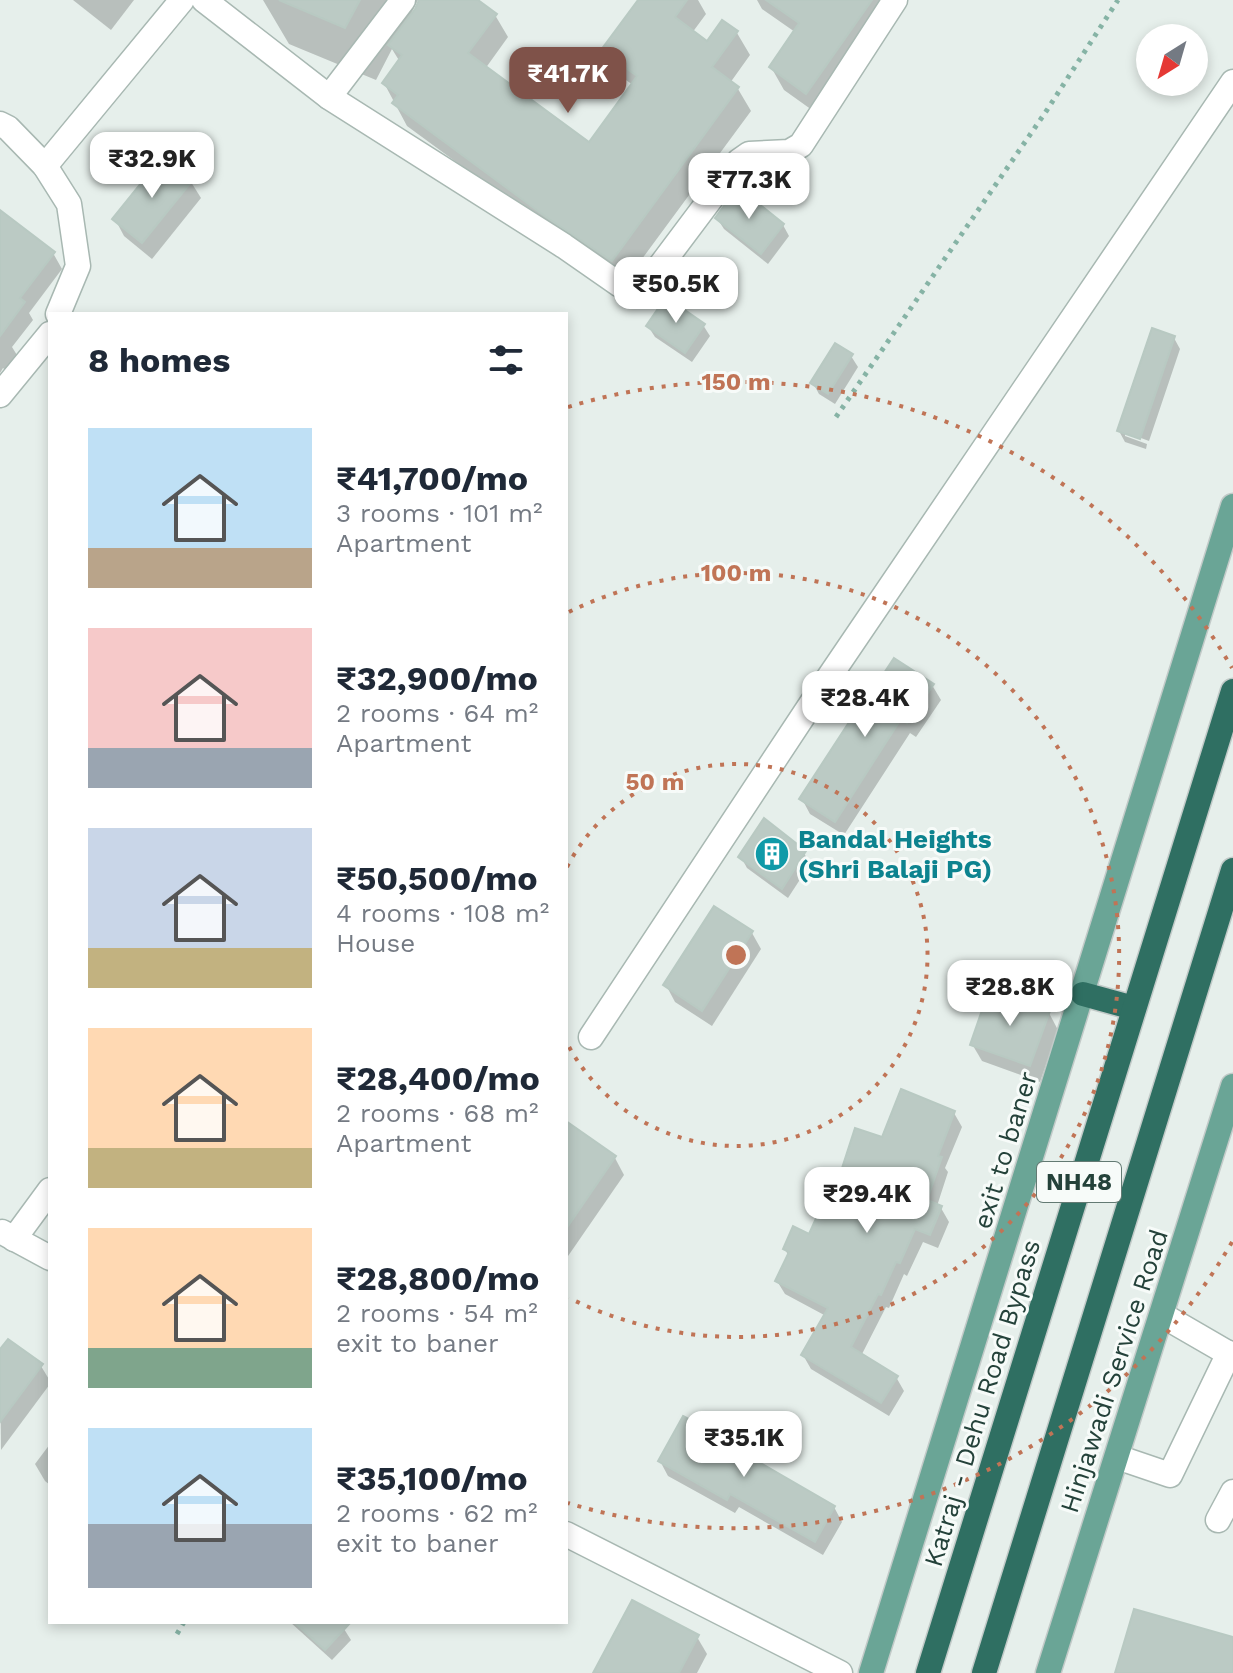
<!DOCTYPE html>
<html lang="en">
<head>
<meta charset="utf-8">
<style>
	body { margin:0; font-family:"Work Sans",sans-serif; background:#f6f6f7; color:#1f2937; height:100vh; display:flex; flex-direction:column; font-size:30px; white-space:nowrap }
	* { box-sizing:border-box; margin:0 }
	p { font-size:26px; color:#747a83 }
	.icon { flex:none; width:44px; height:44px; fill:none; stroke:currentColor; stroke-width:2; stroke-linecap:round; stroke-linejoin:round }
	.map { position:relative; flex:1; overflow:hidden }
	.sheet { position:absolute; left:48px; top:312px; width:520px; height:1312px; display:flex; flex-direction:column; background:#fff; border-radius:0px; box-shadow:0 4px 12px #0003 }
	.sheet>* { flex:none }
	.needle { width:52px; rotate:217deg }
	.tools { position:absolute; left:1136px; top:24px; display:grid; gap:16px }
	.tools a { display:grid; place-items:center; width:72px; height:72px; border-radius:50%; background:#fff; box-shadow:0 4px 12px #0003; font-size:40px }
	.price { position:absolute; translate:-50% -68px; padding:0 18px; border-radius:16px; background:#fff; color:#222; font-size:26px; line-height:52px; filter:drop-shadow(0 2px 4px #0008) }
	.price::after { content:''; position:absolute; left:50%; top:48px; width:24px; height:18px; margin-left:-12px; background:inherit; clip-path:polygon(0 0,100% 0,50% 100%) }
	.price.selected { background:#7f5249; color:#fff }
	ul { padding:0; list-style:none }
	li { display:flex; align-items:center; gap:24px; height:200px; padding:0 40px }
	li span { display:grid; place-items:center; flex:none; width:224px; height:160px; border-radius:0px; color:#555 }
	li>.icon { margin-inline-start:auto }
	span .icon { width:96px; height:96px; fill:#fffc; stroke-width:1 }
	li b { font-size:34px }
	h2 { display:flex; justify-content:space-between; align-items:center; height:96px; padding:0 40px; font-size:34px }
	.map>svg:first-child { display:block }
</style>
</head>
<body>
<div class="map">
<svg width="1233" height="1673" viewBox="0 0 1233 1673">
	<rect width="100%" height="100%" fill="#e6efeb"/>
	<g fill="#0003">
		<polygon points="73,0 134,0 111,30"/>
		<polygon points="263,0 418,0 412,12 415,13 423,0 475,0 495,15 508,37 485,69 589,145 633,85 616,73 603,50 640,0 698,0 706,14 692,33 707,44 723,23 737,33 750,55 730,83 738,89 751,111 625,282 561,239 407,126 384,83 400,62 392,49 376,80 289,44"/>
		<polygon points="757,0 901,0 819,115 784,90 771,67 795,32 762,9"/>
		<polygon points="191,182 201,198 152,259 124,236 115,219"/>
		<polygon points="0,210 8,219 53,253 62,269 29,313 33,320 12,347 20,360 9,373 3,368 0,373"/>
		<polygon points="717,218 783,225 789,236 768,264 724,229"/>
		<polygon points="703,325 710,336 692,362 655,337 648,326"/>
		<polygon points="1174,338 1180,349 1149,441 1125,432 1125,436 1147,444 1146,449 1125,442 1119,431"/>
		<polygon points="851,356 858,367 835,404 819,394 813,383"/>
		<polygon points="932,685 941,700 916,737 910,733 844,835 810,814 802,799"/>
		<polygon points="804,853 810,864 788,898 747,868 741,857"/>
		<polygon points="752,933 761,949 712,1026 675,1002 666,985"/>
		<polygon points="1049,1013 1058,1030 1040,1082 982,1061 972,1044"/>
		<polygon points="954,1113 962,1127 945,1168 948,1172 937,1206 941,1208 949,1222 938,1248 923,1242 907,1276 904,1274 889,1308 886,1307 861,1356 896,1377 904,1391 889,1416 811,1369 803,1355 826,1316 785,1294 777,1281 789,1257 785,1249 810,1236 833,1202 883,1139"/>
		<polygon points="566,1126 615,1158 624,1175 566,1259"/>
		<polygon points="0,1353 41,1366 50,1381 50,1384 1,1450"/>
		<polygon points="50,1444 50,1485 45,1481 35,1464"/>
		<polygon points="751,1455 755,1462 834,1507 842,1522 823,1555 739,1507 735,1513 668,1476 660,1461"/>
		<polygon points="290,1622 336,1622 344,1629 351,1640 332,1660"/>
		<polygon points="697,1637 707,1654 697,1673 596,1673"/>
	</g>
	<g fill="#bbcac4" stroke="#b8c9c2" stroke-width="2">
		<polygon points="279,0 360,0 345,28"/>
		<polygon points="419,0 478,0 497,14 468,53 589,142 637,76 601,50 638,0 687,0 675,17 707,41 722,20 738,31 712,67 739,87 612,261 546,217 392,103 398,95 382,83 402,55 388,45 415,9"/>
		<polygon points="766,0 872,0 806,94 769,67 799,23"/>
		<polygon points="163,156 193,180 142,243 112,219"/>
		<polygon points="738,187 784,224 761,254 715,218"/>
		<polygon points="0,210 55,252 20,298 25,302 0,336"/>
		<polygon points="666,297 705,324 685,353 646,326"/>
		<polygon points="1152,328 1175,336 1140,439 1117,431"/>
		<polygon points="835,343 853,354 828,394 810,383"/>
		<polygon points="894,658 934,684 907,723 901,719 835,822 799,799 855,713 857,714"/>
		<polygon points="764,818 806,851 782,889 738,857"/>
		<polygon points="714,906 753,931 702,1011 663,985"/>
		<polygon points="989,990 1050,1011 1030,1066 970,1045"/>
		<polygon points="901,1089 955,1111 938,1156 942,1157 927,1200 942,1206 930,1235 915,1229 900,1263 896,1262 881,1295 878,1294 851,1347 898,1376 881,1403 801,1355 828,1308 775,1281 789,1252 783,1249 793,1226 809,1234 826,1196 832,1199 855,1128 882,1137"/>
		<polygon points="566,1121 616,1156 566,1229"/>
		<polygon points="8,1339 43,1364 0,1422 0,1349"/>
		<polygon points="683,1416 752,1454 750,1457 835,1506 815,1542 730,1494 727,1500 658,1461"/>
		<polygon points="632,1600 699,1635 679,1673 593,1673"/>
		<polygon points="1134,1609 1233,1637 1233,1673 1115,1673"/>
		<polygon points="294,1622 351,1622 325,1650"/>
	</g>
	<g fill="none" stroke-linecap="round" stroke-linejoin="round">
		<g stroke="#a8b8b2" stroke-width="27">
			<g id="minor">
				<path d="M204 0 329 97 564 246 620 285C638 282 648 278 661 265L739 161 749 154 789 152 801 145 895 0"/>
				<polyline points="329,97 403,0"/>
				<polyline points="0,124 8,128 45,166 69,204 78,266 58,314"/>
				<polyline points="45,166 182,0"/>
				<polyline points="0,395 50,334"/>
				<polyline points="591,1037 823,686 1233,82"/>
				<polyline points="2,1232 50,1258"/>
				<polyline points="14,1239 50,1190"/>
				<polyline points="1162,1315 1233,1356"/>
				<polyline points="1117,1457 1170,1475 1229,1353"/>
				<polyline points="1218,1520 1233,1492"/>
				<polyline points="566,1534 840,1673"/>
			</g>
		</g>
		<g stroke="#c2cac8" stroke-width="27">
			<g id="major">
				<polyline points="871,1673 1233,506"/>
				<polyline points="1048,1673 1233,1086"/>
			</g>
		</g>
		<g stroke="#c2cac8" stroke-width="27">
			<g id="highway">
				<polyline points="1083,994 1134,1008"/>
				<polyline points="928,1673 1233,691"/>
				<polyline points="984,1673 1233,870"/>
			</g>
		</g>
		<g stroke="#86b3a5" stroke-width="5" stroke-dasharray="4 6" stroke-linecap="butt">
			<polyline points="836,417 1047,110 1118,0"/>
			<polyline points="177,1634 184,1622"/>
		</g>
		<use href="#minor" stroke="#fff" stroke-width="24"/>
		<use href="#major" stroke="#6aa596" stroke-width="24"/>
		<use href="#highway" stroke="#2f6f62" stroke-width="24"/>
	</g>
	<g fill="none" stroke="#c07456" stroke-width="4" stroke-dasharray="4 8">
		<path d="M567 867A191 191 0 1 1 567 1043"/>
		<path d="M569 612A382 382 0 1 1 569 1298"/>
		<path d="M1232 1242A573 573 0 0 1 568 1503M568 407A573 573 0 0 1 1232 668"/>
	</g>
	<defs>
		<g id="building-disc" transform="scale(1.8)"><circle r="9.5" fill="#0f9aa8" stroke="#f7fbf9"/><path d="M-4-6H4V6H1V3H-1V6H-4ZM-2.5-4.3h1.7v1.8h-1.7ZM.8-4.3h1.7v1.8H.8ZM-2.5-1h1.7V.8h-1.7ZM.8-1h1.7V.8H.8Z" fill="#fff"/></g>
	</defs>
	<g fill-rule="evenodd">
		<use href="#building-disc" x="772" y="854"/>
	</g>
	<g text-anchor="middle" dominant-baseline="central" stroke-width="6" stroke-linejoin="round" paint-order="stroke">
		<rect fill="#f7fbf9" stroke="#637a73" stroke-width="2" x="1037" y="1162" width="84" height="40" rx="6"/>
		<g font-size="24" font-weight="bold" fill="#24423a">
			<text x="1079" y="1182">NH48</text>
		</g>
		<g font-size="26" font-weight="bold" fill="#0d838f" stroke="#f7fbf9" text-anchor="start">
			<text x="798" y="839">Bandal Heights<tspan x="798" dy="30">(Shri Balaji PG)</tspan></text>
		</g>
		<g font-size="26" fill="#24423a" stroke="#f7fbf9">
			<text transform="translate(1005 1150) rotate(-73)">exit to baner</text>
			<text transform="translate(1114 1371) rotate(-72)">Hinjawadi Service Road</text>
			<text transform="translate(982 1403) rotate(-73)">Katraj - Dehu Road Bypass</text>
		</g>
	</g>
	<circle cx="736" cy="955" r="12" fill="#c07456" stroke="#f7fbf9" stroke-width="4"/>
	<g font-size="24" text-anchor="middle" font-weight="bold" fill="#c07456" stroke="#f7fbf9" stroke-width="6" stroke-linejoin="round" paint-order="stroke">
		<text x="736" y="390">150 m</text>
		<text x="736" y="581">100 m</text>
		<text x="655" y="790">50 m</text>
	</g>
</svg>
<div class="tools">
<a><svg class="needle" viewBox="-14 -14 28 28"><path d="M0-13l5 13h-10z" fill="#e53935"/><path d="M0 13l5-13h-10z" fill="#747a83"/></svg></a>
</div>
<b class="price selected" style="left:568px;top:115px">₹41.7K</b>
<b class="price" style="left:152px;top:200px">₹32.9K</b>
<b class="price" style="left:749px;top:221px">₹77.3K</b>
<b class="price" style="left:676px;top:325px">₹50.5K</b>
<b class="price" style="left:865px;top:739px">₹28.4K</b>
<b class="price" style="left:1010px;top:1028px">₹28.8K</b>
<b class="price" style="left:867px;top:1235px">₹29.4K</b>
<b class="price" style="left:744px;top:1479px">₹35.1K</b>
<section class="sheet">
<h2>8 homes<svg class="icon" aria-label="filters" viewBox="0 0 24 24"><path d="M4 7h16M4 17h16"/><circle cx="9" cy="7" r="2"/><circle cx="15" cy="17" r="2"/></svg></h2>
<ul>
<li><span style="background:linear-gradient(#bfe0f5 75%,#b9a48a 0)"><svg class="icon" aria-label="home" viewBox="0 0 24 24"><path d="M3 11l9-7 9 7M6 9v11h12V9"/></svg></span><div><b>₹41,700/mo</b><p>3 rooms · 101 m²</p><p>Apartment</p></div></li>
<li><span style="background:linear-gradient(#f6c9c9 75%,#9aa5b1 0)"><svg class="icon" aria-label="home" viewBox="0 0 24 24"><path d="M3 11l9-7 9 7M6 9v11h12V9"/></svg></span><div><b>₹32,900/mo</b><p>2 rooms · 64 m²</p><p>Apartment</p></div></li>
<li><span style="background:linear-gradient(#c9d6e8 75%,#c2b280 0)"><svg class="icon" aria-label="home" viewBox="0 0 24 24"><path d="M3 11l9-7 9 7M6 9v11h12V9"/></svg></span><div><b>₹50,500/mo</b><p>4 rooms · 108 m²</p><p>House</p></div></li>
<li><span style="background:linear-gradient(#ffd9b3 75%,#c2b280 0)"><svg class="icon" aria-label="home" viewBox="0 0 24 24"><path d="M3 11l9-7 9 7M6 9v11h12V9"/></svg></span><div><b>₹28,400/mo</b><p>2 rooms · 68 m²</p><p>Apartment</p></div></li>
<li><span style="background:linear-gradient(#ffd9b3 75%,#7fa58c 0)"><svg class="icon" aria-label="home" viewBox="0 0 24 24"><path d="M3 11l9-7 9 7M6 9v11h12V9"/></svg></span><div><b>₹28,800/mo</b><p>2 rooms · 54 m²</p><p>exit to baner</p></div></li>
<li><span style="background:linear-gradient(#bfe0f5 60%,#9aa5b1 0)"><svg class="icon" aria-label="home" viewBox="0 0 24 24"><path d="M3 11l9-7 9 7M6 9v11h12V9"/></svg></span><div><b>₹35,100/mo</b><p>2 rooms · 62 m²</p><p>exit to baner</p></div></li>
</ul>
</section>
</div>
</body>
</html>
